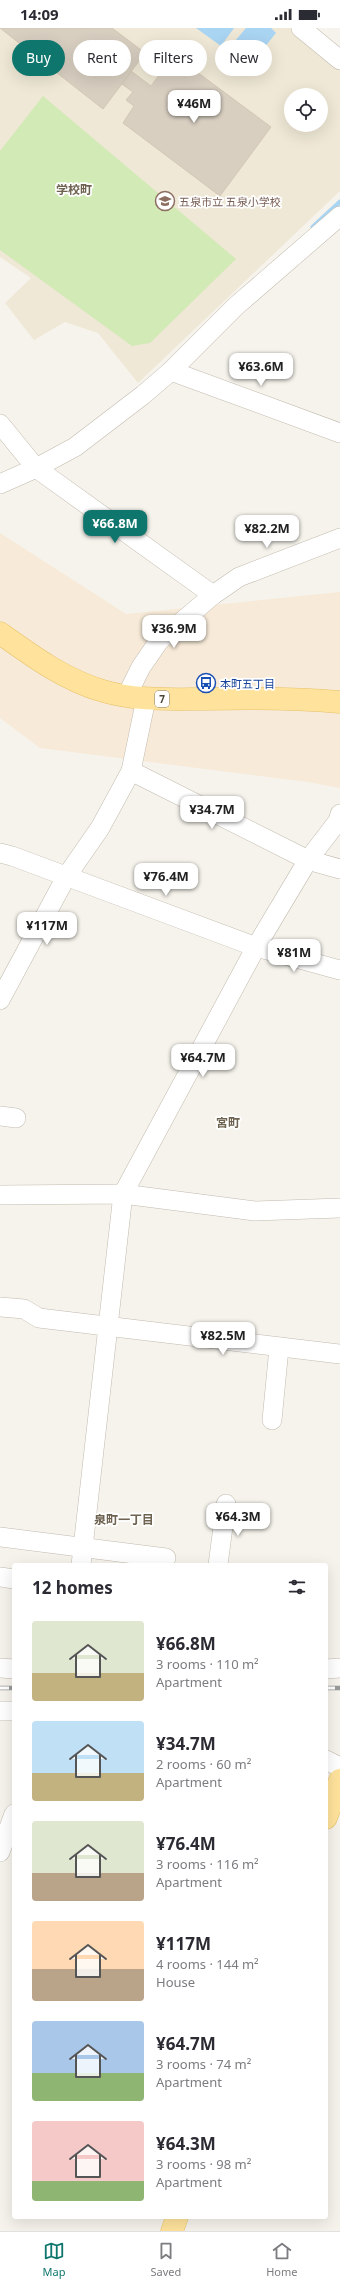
<!DOCTYPE html>
<html lang="en">
<head>
<meta charset="utf-8">
<style>
	body { margin:0; font-family:"Noto Sans","Noto Sans JP",sans-serif; background:#f2f2f3; color:#2b2b33; height:100vh; display:flex; flex-direction:column; font-size:15px; white-space:nowrap }
	* { box-sizing:border-box; margin:0 }
	p { font-size:13px; color:#7c7c81 }
	.icon { flex:none; width:22px; height:22px; fill:none; stroke:currentColor; stroke-width:2; stroke-linecap:round; stroke-linejoin:round }
	.map { position:relative; flex:1; overflow:hidden }
	.details { position:absolute; left:12px; top:1535px; width:316px; height:656px; display:flex; flex-direction:column; background:#fff; border-radius:4px; box-shadow:0 4px 16px #0002 }
	.details>* { flex:none }
	.top-card { position:absolute; left:12px; top:12px; width:316px; height:36px; display:flex; gap:8px }
	.controls { position:absolute; left:284px; top:60px; display:grid; gap:8px }
	.controls a { display:grid; place-items:center; width:44px; height:44px; border-radius:50%; background:#fff; box-shadow:0 4px 16px #0002; font-size:20px }
	.price { position:absolute; translate:-50% -34px; padding:0 9px; border-radius:8px; background:#fff; color:#222; font-size:13px; line-height:26px; filter:drop-shadow(0 1px 2px #0008) }
	.price::after { content:''; position:absolute; left:50%; top:24px; width:12px; height:9px; margin-left:-6px; background:inherit; clip-path:polygon(0 0,100% 0,50% 100%) }
	.price.selected { background:#0f766e; color:#fff }
	ul { padding:0; list-style:none }
	li { display:flex; align-items:center; gap:12px; height:100px; padding:0 20px }
	li span { display:grid; place-items:center; flex:none; width:112px; height:80px; border-radius:4px; color:#555 }
	li>.icon { margin-inline-start:auto }
	span .icon { width:48px; height:48px; fill:#fffc; stroke-width:1 }
	li b { font-size:17px }
	h2 { display:flex; justify-content:space-between; align-items:center; height:48px; padding:0 20px; font-size:17px }
	.pill { padding:0 14px; border-radius:18px; background:#fff; box-shadow:0 4px 16px #0002; font-size:14px; line-height:36px }
	.pill.selected { background:#0f766e; color:#fff }
	.status { display:flex; justify-content:space-between; align-items:center; height:28px; padding:0 20px; background:#fff; direction:ltr }
	.status svg { height:11px; fill:currentColor }
	.dock { display:flex; justify-content:space-around; align-items:center; height:56px; border-top:1px solid #e1e1e2; background:#fff; font-size:11px; color:#7c7c81 }
	.dock a { display:grid; justify-items:center; gap:2px }
	.dock .selected { color:#0f766e }
	.map>svg:first-child { display:block }
</style>
</head>
<body>
<div class="status"><b>14:09</b><svg viewBox="0 0 49 12"><path d="M0 12V9h3v3zM5 12V6h3v6zM10 12V3h3v9zM15 12V0h3v12zM26 1h20v11H26zM47 4h2v5h-2z"/></svg></div>
<div class="map">
<svg width="340" height="2203" viewBox="0 0 340 2203">
	<rect width="100%" height="100%" fill="#f6f3ec"/>
	<polygon fill="#f7ead8" points="0,505 126,586 340,564 340,760 308,754 40,720 0,690"/>
	<path fill="#efe8d6" fill-rule="evenodd" d="M0 0H293L340 38V163L138 355 98 305 65 294 34 312 5 275 31 250 0 229ZM291 67H321V97H291Z"/>
	<polygon fill="#d2eab5" points="43,68 236,231 150,315 132,318 0,222 0,123"/>
	<g fill="#a9d4f2">
		<polygon points="196,0 234,0 221,18"/>
		<polygon points="246,0 271,0 276,5 245,43 224,26"/>
	</g>
	<g fill="none" stroke-linecap="round" stroke-linejoin="round">
		<polyline stroke="#a9d4f2" stroke-width="5" points="313,199 340,174"/>
	</g>
	<g fill="#d8cfc1" stroke="#d3c7b4">
		<polygon points="0,0 112,0 145,25 103,81"/>
		<polygon points="174,27 271,99 220,168 123,95 134,78 126,72 133,64 122,56 131,43 151,58"/>
	</g>
	<g fill="none" stroke-linecap="round" stroke-linejoin="round">
		<g stroke="#c2bbae" stroke-width="20">
			<g id="street">
				<polyline points="301,0 340,32"/>
				<polyline points="171,343 340,405"/>
				<polyline points="0,396 36,440 213,567"/>
				<polyline points="0,456 36,440 75,419 143,367 171,343 236,278 340,188"/>
				<polyline points="126,669 141,639 159,613 213,567 239,549 340,510"/>
				<polyline points="131,743 308,832 340,841"/>
				<polyline points="0,825 12,828 256,919 340,942"/>
				<polyline points="0,972 66,849 100,800 131,743 146,671"/>
				<polyline points="0,1088 16,1090"/>
				<polyline points="0,1167 123,1166 255,1183 340,1180"/>
				<polyline points="0,1279 24,1281 39,1290 340,1326"/>
				<polyline points="272,1392 279,1320"/>
				<polyline points="0,1509 166,1530"/>
				<polyline points="81,1537 123,1166 256,919 308,832 338,793 340,786"/>
				<polyline points="218,1537 226,1476"/>
				<polyline points="0,1549 14,1551"/>
				<polyline points="0,1640 14,1641"/>
				<polyline points="326,1641 340,1640"/>
				<polyline points="0,1683 14,1683"/>
				<polyline points="326,1732 340,1739"/>
				<polyline points="0,1824 14,1786"/>
			</g>
		</g>
		<g stroke="#e6c16a" stroke-width="23">
			<g id="primary">
				<path d="M0 605C32 628 65 652 103 663 137 673 171 671 206 671 251 670 295 670 340 674"/>
				<polyline points="326,1790 340,1752"/>
				<polyline points="172,2203 177,2189"/>
			</g>
		</g>
		<use href="#street" stroke="#fff" stroke-width="19"/>
		<use href="#primary" stroke="#ffe39c" stroke-width="22"/>
		<g stroke="#9a9a9a" stroke-width="4.5">
			<g id="rail">
				<polyline points="0,1660 14,1660"/>
				<polyline points="326,1660 340,1660"/>
			</g>
		</g>
		<use href="#rail" stroke="#fff" stroke-width="3" stroke-dasharray="9" stroke-linecap="butt"/>
	</g>
	<defs>
		<g id="school-ring" transform="scale(1)"><circle r="9.5" fill="#fff" stroke="#8d6e63" stroke-width="1.5"/><path d="M0-5L7-2L0 1L-7-2ZM-4 1L0 2.5L4 1V4Q0 6-4 4Z" fill="#8d6e63"/></g>
		<g id="bus-ring" transform="scale(1)"><circle r="9.5" fill="#fff" stroke="#1a4fb4" stroke-width="1.5"/><path d="M-5-6H5V4H4V6H2V4H-2V6H-4V4H-5ZM-3.5-4V0h7V-4ZM-3.5 1.2v1.5H-2V1.2ZM2 1.2v1.5H3.5V1.2Z" fill="#1a4fb4"/></g>
	</defs>
	<g fill-rule="evenodd">
		<use href="#school-ring" x="165" y="173"/>
		<use href="#bus-ring" x="206" y="655"/>
	</g>
	<g text-anchor="middle" dominant-baseline="central" stroke-width="3.5" stroke-linejoin="round" paint-order="stroke">
		<rect fill="#fff" stroke="#817c74" stroke-width="1" x="155" y="663" width="14" height="16" rx="3"/>
		<g font-size="10" font-weight="bold" fill="#4b4439">
			<text x="162" y="671">7</text>
		</g>
		<g font-size="11" fill="#785e54" stroke="#fff" text-anchor="start">
			<text x="179" y="173">五泉市立 五泉小学校</text>
		</g>
		<g font-size="11" fill="#164399" stroke="#fff" text-anchor="start">
			<text x="220" y="655">本町五丁目</text>
		</g>
		<g font-size="12" font-weight="bold" fill="#6e6250" stroke="#fff">
			<text x="74" y="161">学校町</text>
			<text x="228" y="1094">宮町</text>
			<text x="124" y="1491">泉町一丁目</text>
		</g>
	</g>
</svg>
<div class="controls">
<a><svg class="icon" aria-label="locate" viewBox="0 0 24 24"><circle cx="12" cy="12" r="6"/><path d="M12 2v4M12 18v4M2 12h4M18 12h4"/></svg></a>
</div>
<b class="price" style="left:194px;top:96px">¥46M</b>
<b class="price" style="left:261px;top:359px">¥63.6M</b>
<b class="price selected" style="left:115px;top:516px">¥66.8M</b>
<b class="price" style="left:267px;top:521px">¥82.2M</b>
<b class="price" style="left:174px;top:621px">¥36.9M</b>
<b class="price" style="left:212px;top:802px">¥34.7M</b>
<b class="price" style="left:166px;top:869px">¥76.4M</b>
<b class="price" style="left:47px;top:918px">¥117M</b>
<b class="price" style="left:294px;top:945px">¥81M</b>
<b class="price" style="left:203px;top:1050px">¥64.7M</b>
<b class="price" style="left:223px;top:1328px">¥82.5M</b>
<b class="price" style="left:238px;top:1509px">¥64.3M</b>
<div class="top-card">
<a class="pill selected">Buy</a>
<a class="pill">Rent</a>
<a class="pill">Filters</a>
<a class="pill">New</a>
</div>
<section class="details">
<h2>12 homes<svg class="icon" aria-label="filters" viewBox="0 0 24 24"><path d="M4 7h16M4 17h16"/><circle cx="9" cy="7" r="2"/><circle cx="15" cy="17" r="2"/></svg></h2>
<ul>
<li><span style="background:linear-gradient(#dfe7d0 65%,#c2b280 0)"><svg class="icon" aria-label="home" viewBox="0 0 24 24"><path d="M3 11l9-7 9 7M6 9v11h12V9"/></svg></span><div><b>¥66.8M</b><p>3 rooms · 110 m²</p><p>Apartment</p></div></li>
<li><span style="background:linear-gradient(#bfe0f5 65%,#c2b280 0)"><svg class="icon" aria-label="home" viewBox="0 0 24 24"><path d="M3 11l9-7 9 7M6 9v11h12V9"/></svg></span><div><b>¥34.7M</b><p>2 rooms · 60 m²</p><p>Apartment</p></div></li>
<li><span style="background:linear-gradient(#dfe7d0 65%,#b9a48a 0)"><svg class="icon" aria-label="home" viewBox="0 0 24 24"><path d="M3 11l9-7 9 7M6 9v11h12V9"/></svg></span><div><b>¥76.4M</b><p>3 rooms · 116 m²</p><p>Apartment</p></div></li>
<li><span style="background:linear-gradient(#ffd9b3 60%,#b9a48a 0)"><svg class="icon" aria-label="home" viewBox="0 0 24 24"><path d="M3 11l9-7 9 7M6 9v11h12V9"/></svg></span><div><b>¥117M</b><p>4 rooms · 144 m²</p><p>House</p></div></li>
<li><span style="background:linear-gradient(#a9c7e8 65%,#8fb573 0)"><svg class="icon" aria-label="home" viewBox="0 0 24 24"><path d="M3 11l9-7 9 7M6 9v11h12V9"/></svg></span><div><b>¥64.7M</b><p>3 rooms · 74 m²</p><p>Apartment</p></div></li>
<li><span style="background:linear-gradient(#f6c9c9 75%,#8fb573 0)"><svg class="icon" aria-label="home" viewBox="0 0 24 24"><path d="M3 11l9-7 9 7M6 9v11h12V9"/></svg></span><div><b>¥64.3M</b><p>3 rooms · 98 m²</p><p>Apartment</p></div></li>
</ul>
</section>
</div>
<nav class="dock">
<a class="selected"><svg class="icon" aria-label="map" viewBox="0 0 24 24"><path d="M3 6l6-2 6 2 6-2v14l-6 2-6-2-6 2zM9 4v14M15 6v14"/></svg>Map</a>
<a><svg class="icon" aria-label="saved" viewBox="0 0 24 24"><path d="M7 4h10v16l-5-4-5 4z"/></svg>Saved</a>
<a><svg class="icon" aria-label="home" viewBox="0 0 24 24"><path d="M3 11l9-7 9 7M6 9v11h12V9"/></svg>Home</a>
</nav>
</body>
</html>
